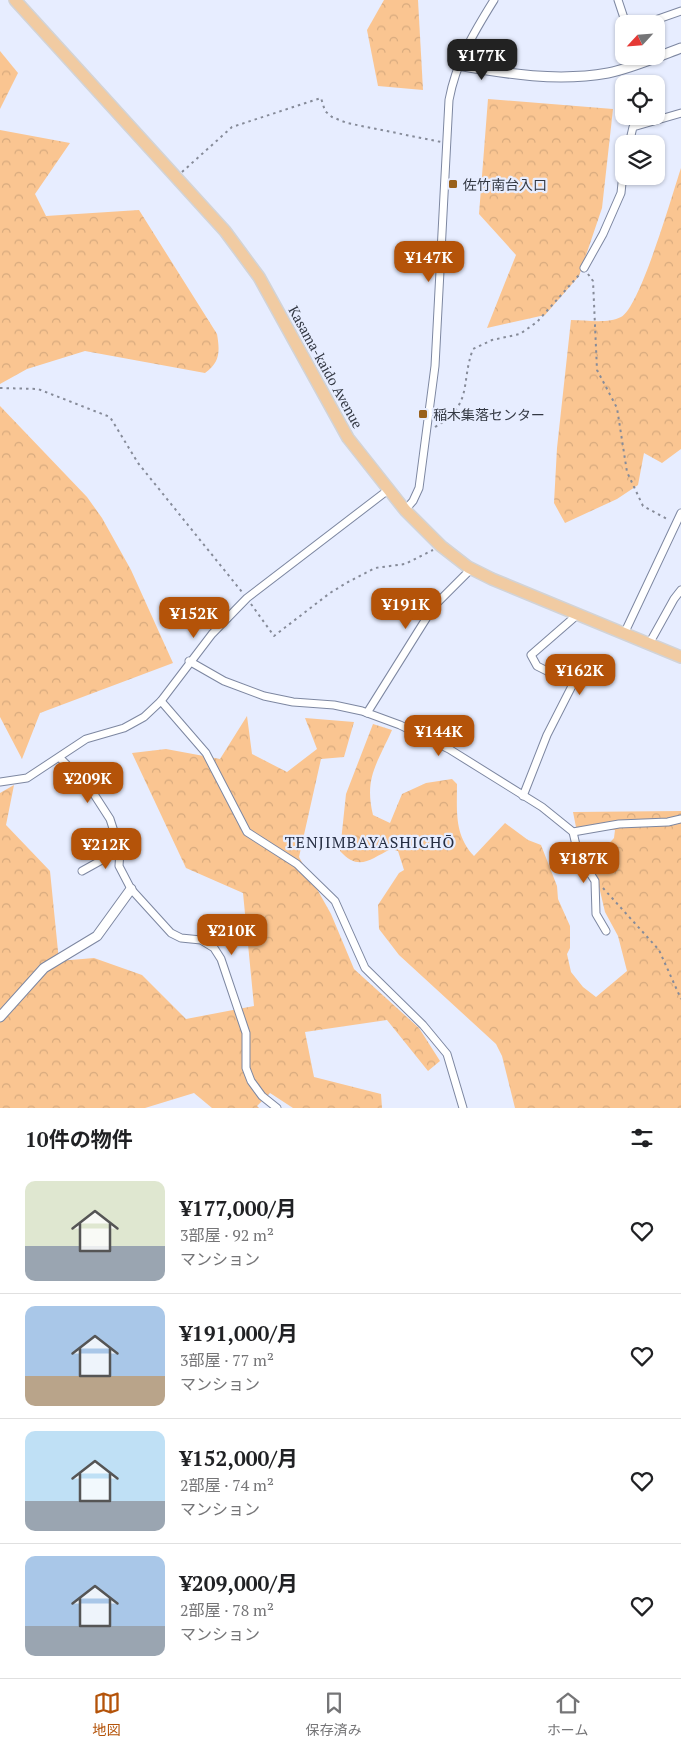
<!DOCTYPE html>
<html lang="ja">
<head>
<meta charset="utf-8">
<style>
	body { margin:0; font-family:"PT Serif","Noto Sans JP",serif; background:#f6f6f6; color:#202124; height:100vh; display:flex; flex-direction:column; font-size:19px; white-space:nowrap }
	* { box-sizing:border-box; margin:0 }
	p { font-size:16px; color:#757577 }
	.icon { flex:none; width:28px; height:28px; fill:none; stroke:currentColor; stroke-width:2; stroke-linecap:round; stroke-linejoin:round }
	.map { position:relative; height:1108px; overflow:hidden }
	.drawer { display:flex; flex-direction:column; background:#fff; flex:1 }
	.drawer>* { flex:none }
	.needle { width:32px; rotate:244deg }
	.fabs { position:absolute; left:615px; top:15px; display:grid; gap:10px }
	.fabs a { display:grid; place-items:center; width:50px; height:50px; border-radius:10px; background:#fff; box-shadow:0 1px 4px #0004; font-size:25px }
	.price { position:absolute; translate:-50% -42px; padding:0 11px; border-radius:10px; background:#b45309; color:#fff; font-size:16px; line-height:32px; filter:drop-shadow(0 1px 2px #0008) }
	.price::after { content:''; position:absolute; left:50%; top:30px; width:15px; height:11px; margin-left:-8px; background:inherit; clip-path:polygon(0 0,100% 0,50% 100%) }
	.price.current { background:#222; color:#fff }
	ul { padding:0; list-style:none }
	li { display:flex; align-items:center; gap:15px; height:125px; padding:0 25px }
	li+li { border-top:1px solid #e0e0e0 }
	li span { display:grid; place-items:center; flex:none; width:140px; height:100px; border-radius:10px; color:#555 }
	li>.icon { margin-inline-start:auto }
	span .icon { width:60px; height:60px; fill:#fffc; stroke-width:1 }
	li b { font-size:21px }
	h2 { display:flex; justify-content:space-between; align-items:center; height:60px; padding:0 25px; font-size:21px }
	.menu { display:flex; justify-content:space-around; align-items:center; height:70px; border-top:1px solid #e0e0e0; background:#fff; font-size:14px; color:#757577 }
	.menu a { display:grid; justify-items:center; gap:2px }
	.menu .current { color:#b45309 }
	.map>svg:first-child { display:block }
</style>
</head>
<body>
<div class="map">
<svg width="681" height="1108" viewBox="0 0 681 1108">
	<defs>
		<pattern id="forest-crowns" width="20" height="18" patternUnits="userSpaceOnUse" patternTransform="scale(1.25)"><rect width="20" height="18" fill="#fac591"/><path d="M2 6a3 3 0 1 1 6 0M12 15a3 3 0 1 1 6 0" fill="none" stroke="#d7aa7e"/></pattern>
	</defs>
	<rect width="100%" height="100%" fill="#e7edff"/>
	<g fill="url(#forest-crowns)">
		<polygon points="384,0 418,0 423,90 378,86 367,30"/>
		<polygon points="0,51 18,73 0,109"/>
		<polygon points="488,99 613,109 602,208 579,276 545,315 487,328 516,255 479,214"/>
		<path d="M0 130 70 143 35 194 46 216 139 210 217 334C220 352 220 362 205 373L85 351 27 369 0 384Z"/>
		<path d="M681 168V449L662 463 644 453 638 485 617 499 565 523 554 503 557 448 571 320C586 320 608 324 621 317 640 308 673 192 681 168Z"/>
		<polygon points="0,406 87,497 102,518 131,570 173,663 40,713 22,759 0,717"/>
		<polygon points="247,716 252,754 287,772 317,749 305,718 354,722 344,757 321,759 299,857 331,914 354,969 419,1028 440,1061 428,1071 387,1020 305,1032 314,1077 381,1094 382,1108 293,1108 270,1093 257,1106 259,1108 212,1108 194,1093 145,1108 0,1108 0,793 14,785 6,825 50,871 59,961 94,958 142,975 186,1019 254,1006 243,893 186,868 132,753 166,749 220,759"/>
		<path d="M373 724 392 730C377 764 364 778 373 815L390 823 402 794 426 783 452 779 457 784C457 811 454 835 474 856L505 823 528 840 541 845 557 886 558 899 570 926V948L567 954 571 972 583 987 596 997 627 971 618 936 605 912 593 861 614 838 615 830 576 827 573 812 681 811V1108H515L502 1056 496 1044 399 955 379 929 378 905 399 873 404 870 398 851 391 849C370 859 359 872 340 851L346 794Z"/>
	</g>
	<g fill="none" stroke-linecap="round" stroke-linejoin="round">
		<g stroke="#7d87a1" stroke-width="9">
			<g id="minor">
				<polyline points="618,0 626,24"/>
				<polyline points="644,24 681,11"/>
				<polyline points="629,144 633,127 681,113"/>
				<polyline points="584,268 603,234 621,193 624,163"/>
				<path d="M405 510 413 501 419 488 435 366 449 100C456 62 474 32 494 0"/>
				<polyline points="624,634 681,513"/>
				<polyline points="649,644 674,599 681,590"/>
				<polyline points="189,661 224,681 264,696 293,702 334,705 362,711 400,725 449,749 542,807 573,832 619,824 668,822 681,819"/>
				<polyline points="161,701 206,753 247,832 297,864 335,901 365,968 423,1025 447,1054 463,1108"/>
				<polyline points="367,713 434,606 471,569"/>
				<polyline points="60,758 90,788 110,819 120,850 119,866 131,889 171,933 181,938 201,940 214,948 221,959 246,1033 246,1068 251,1081 262,1096 277,1108"/>
				<polyline points="0,782 27,778 86,739 124,728 144,717 161,701 212,634 247,598 388,490"/>
				<polyline points="523,796 547,735 573,684 537,666 531,655 577,615"/>
				<polyline points="573,832 578,854 595,881 596,914 606,931"/>
				<polyline points="82,871 120,850"/>
			</g>
		</g>
		<g stroke="#7d87a1" stroke-width="11">
			<g id="tertiary">
				<path d="M458 65C507 74 558 82 608 73 633 68 657 57 681 48"/>
				<polyline points="0,1017 44,968 97,936 131,889"/>
			</g>
		</g>
		<g stroke="#d2d3d6" stroke-width="14">
			<polyline id="primary" points="15,0 225,231 259,277 348,438 405,510 441,546 468,567 492,579 681,657"/>
		</g>
		<g stroke="#868b99" stroke-width="2" stroke-dasharray="2.5 4" stroke-linecap="butt">
			<polyline points="182,172 232,127 321,98 325,111 332,117 347,123 441,142"/>
			<polyline points="588,274 593,281 597,370 617,408 627,472 643,506 669,520"/>
			<polyline points="0,388 38,389 110,417 138,463 242,592"/>
			<path d="M435 427C474 404 460 384 473 349L492 340 520 334 537 322 579 275"/>
			<polyline points="251,604 274,636 330,593 348,582 375,568 405,564 433,550"/>
			<polyline points="603,888 659,950 681,999"/>
		</g>
		<use href="#minor" stroke="#fff" stroke-width="7"/>
		<use href="#tertiary" stroke="#fff" stroke-width="9"/>
		<use href="#primary" stroke="#f1cba2" stroke-width="11"/>
	</g>
	<g fill="#99611c" stroke="#e7edff" stroke-width="2">
		<rect x="448" y="179" width="10" height="10" rx="2.5"/>
		<rect x="418" y="409" width="10" height="10" rx="2.5"/>
	</g>
	<g text-anchor="middle" dominant-baseline="central" stroke-width="4.5" stroke-linejoin="round" paint-order="stroke">
		<g font-size="14" fill="#333843" stroke="#e7edff" text-anchor="start">
			<text x="463" y="184">佐竹南台入口</text>
			<text x="433" y="414">稲木集落センター</text>
		</g>
		<g font-size="14" fill="#333843" stroke="#e7edff">
			<text transform="translate(326 367) rotate(61)">Kasama-kaido Avenue</text>
		</g>
		<g font-size="16" letter-spacing="1" fill="#252d42" stroke="#e7edff">
			<text x="370" y="842">TENJIMBAYASHICHŌ</text>
		</g>
	</g>
</svg>
<div class="fabs">
<a><svg class="needle" viewBox="-14 -14 28 28"><path d="M0-13l5 13h-10z" fill="#e53935"/><path d="M0 13l5-13h-10z" fill="#757577"/></svg></a>
<a><svg class="icon" aria-label="locate" viewBox="0 0 24 24"><circle cx="12" cy="12" r="6"/><path d="M12 2v4M12 18v4M2 12h4M18 12h4"/></svg></a>
<a><svg class="icon" aria-label="layers" viewBox="0 0 24 24"><path d="M12 4l9 5-9 5-9-5zM3 14l9 5 9-5"/></svg></a>
</div>
<b class="price current" style="left:482px;top:81px">¥177K</b>
<b class="price" style="left:429px;top:283px">¥147K</b>
<b class="price" style="left:406px;top:630px">¥191K</b>
<b class="price" style="left:194px;top:639px">¥152K</b>
<b class="price" style="left:580px;top:696px">¥162K</b>
<b class="price" style="left:439px;top:757px">¥144K</b>
<b class="price" style="left:88px;top:804px">¥209K</b>
<b class="price" style="left:106px;top:870px">¥212K</b>
<b class="price" style="left:584px;top:884px">¥187K</b>
<b class="price" style="left:232px;top:956px">¥210K</b>
</div>
<section class="drawer">
<h2>10件の物件<svg class="icon" aria-label="filters" viewBox="0 0 24 24"><path d="M4 7h16M4 17h16"/><circle cx="9" cy="7" r="2"/><circle cx="15" cy="17" r="2"/></svg></h2>
<ul>
<li><span style="background:linear-gradient(#dfe7d0 65%,#9aa5b1 0)"><svg class="icon" aria-label="home" viewBox="0 0 24 24"><path d="M3 11l9-7 9 7M6 9v11h12V9"/></svg></span><div><b>¥177,000/月</b><p>3部屋 · 92 m²</p><p>マンション</p></div><svg class="icon" aria-label="heart" viewBox="0 0 24 24"><path d="M12 20l-8-8c-3-5 5-10 8-4 3-6 11-1 8 4z"/></svg></li>
<li><span style="background:linear-gradient(#a9c7e8 70%,#b9a48a 0)"><svg class="icon" aria-label="home" viewBox="0 0 24 24"><path d="M3 11l9-7 9 7M6 9v11h12V9"/></svg></span><div><b>¥191,000/月</b><p>3部屋 · 77 m²</p><p>マンション</p></div><svg class="icon" aria-label="heart" viewBox="0 0 24 24"><path d="M12 20l-8-8c-3-5 5-10 8-4 3-6 11-1 8 4z"/></svg></li>
<li><span style="background:linear-gradient(#bfe0f5 70%,#9aa5b1 0)"><svg class="icon" aria-label="home" viewBox="0 0 24 24"><path d="M3 11l9-7 9 7M6 9v11h12V9"/></svg></span><div><b>¥152,000/月</b><p>2部屋 · 74 m²</p><p>マンション</p></div><svg class="icon" aria-label="heart" viewBox="0 0 24 24"><path d="M12 20l-8-8c-3-5 5-10 8-4 3-6 11-1 8 4z"/></svg></li>
<li><span style="background:linear-gradient(#a9c7e8 70%,#9aa5b1 0)"><svg class="icon" aria-label="home" viewBox="0 0 24 24"><path d="M3 11l9-7 9 7M6 9v11h12V9"/></svg></span><div><b>¥209,000/月</b><p>2部屋 · 78 m²</p><p>マンション</p></div><svg class="icon" aria-label="heart" viewBox="0 0 24 24"><path d="M12 20l-8-8c-3-5 5-10 8-4 3-6 11-1 8 4z"/></svg></li>
</ul>
</section>
<nav class="menu">
<a class="current"><svg class="icon" aria-label="map" viewBox="0 0 24 24"><path d="M3 6l6-2 6 2 6-2v14l-6 2-6-2-6 2zM9 4v14M15 6v14"/></svg>地図</a>
<a><svg class="icon" aria-label="saved" viewBox="0 0 24 24"><path d="M7 4h10v16l-5-4-5 4z"/></svg>保存済み</a>
<a><svg class="icon" aria-label="home" viewBox="0 0 24 24"><path d="M3 11l9-7 9 7M6 9v11h12V9"/></svg>ホーム</a>
</nav>
</body>
</html>
